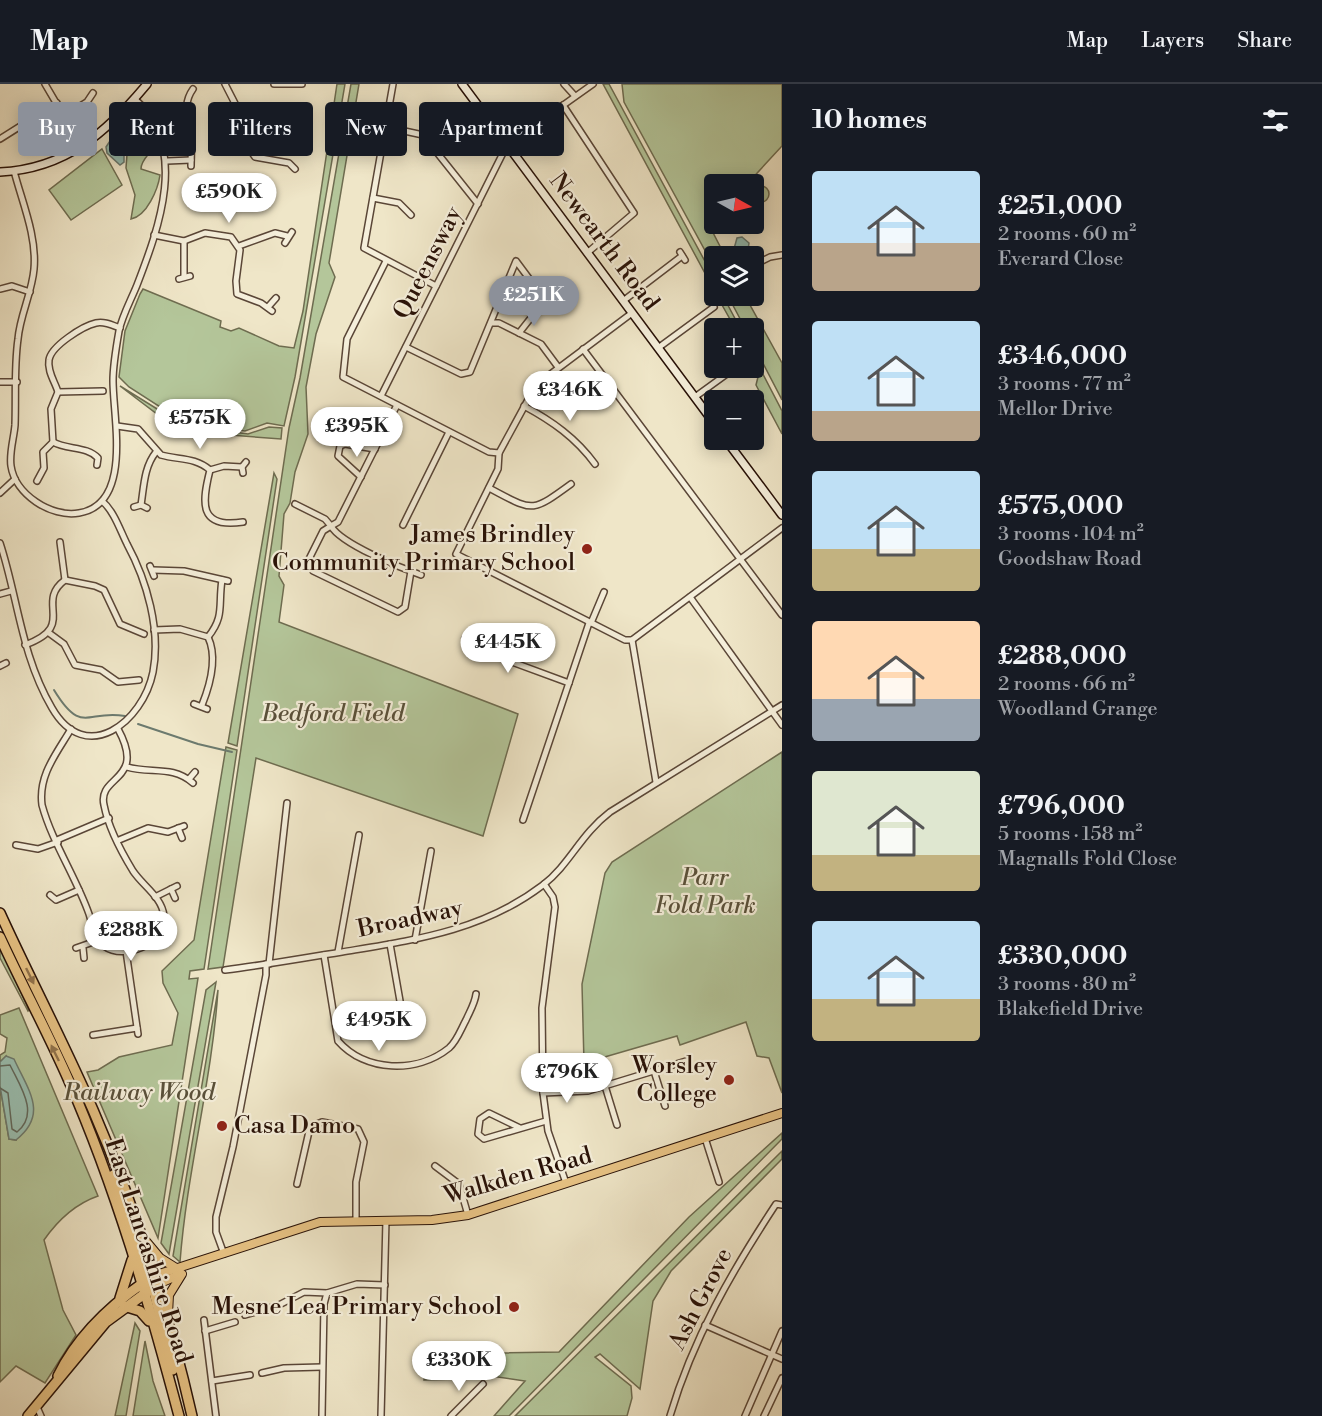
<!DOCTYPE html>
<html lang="en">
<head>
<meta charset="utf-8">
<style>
	body { margin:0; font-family:"Libre Bodoni",serif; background:#242831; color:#f1f3f6; height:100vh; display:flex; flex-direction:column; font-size:22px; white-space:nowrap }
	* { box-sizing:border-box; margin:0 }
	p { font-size:20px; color:#9ea1a6 }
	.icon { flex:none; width:33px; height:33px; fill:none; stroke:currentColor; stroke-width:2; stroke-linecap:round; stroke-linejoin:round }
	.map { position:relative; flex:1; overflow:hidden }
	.sheet { display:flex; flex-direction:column; background:#171b24; width:540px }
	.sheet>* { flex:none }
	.top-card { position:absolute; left:18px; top:18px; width:570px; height:54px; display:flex; gap:12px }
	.needle { width:39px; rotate:98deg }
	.controls { position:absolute; left:704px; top:90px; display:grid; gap:12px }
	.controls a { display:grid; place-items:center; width:60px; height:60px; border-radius:6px; background:#171b24; box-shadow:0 3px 15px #0003; font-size:30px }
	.price { position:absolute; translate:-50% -51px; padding:0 14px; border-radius:21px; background:#fff; color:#222; font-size:20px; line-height:39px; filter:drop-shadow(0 2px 3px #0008) }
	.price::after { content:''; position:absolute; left:50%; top:36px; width:18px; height:14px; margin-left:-9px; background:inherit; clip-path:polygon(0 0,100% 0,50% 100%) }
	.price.active { background:#8c9099; color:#fff }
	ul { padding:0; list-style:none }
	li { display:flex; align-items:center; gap:18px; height:150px; padding:0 30px }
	li span { display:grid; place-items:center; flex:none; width:168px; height:120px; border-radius:6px; color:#555 }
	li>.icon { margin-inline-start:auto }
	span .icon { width:72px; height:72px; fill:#fffc; stroke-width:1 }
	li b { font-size:26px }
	h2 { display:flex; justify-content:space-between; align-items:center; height:72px; padding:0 30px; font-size:26px }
	.pill { padding:0 21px; border-radius:6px; background:#171b24; box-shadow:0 3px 15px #0003; font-size:21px; line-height:54px }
	.pill.active { background:#8c9099; color:#fff }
	header { display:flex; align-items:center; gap:36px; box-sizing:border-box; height:84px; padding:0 30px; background:#171b24; border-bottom:2px solid #363941 }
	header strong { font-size:28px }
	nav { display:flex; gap:33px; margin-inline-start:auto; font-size:21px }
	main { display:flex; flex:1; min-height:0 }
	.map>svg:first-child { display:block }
</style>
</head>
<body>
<header>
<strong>Map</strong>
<nav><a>Map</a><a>Layers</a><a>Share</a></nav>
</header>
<main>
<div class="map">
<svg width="782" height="1332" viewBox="0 0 782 1332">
	<rect width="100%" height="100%" fill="#efe6c8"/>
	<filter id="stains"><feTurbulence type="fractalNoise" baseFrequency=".00333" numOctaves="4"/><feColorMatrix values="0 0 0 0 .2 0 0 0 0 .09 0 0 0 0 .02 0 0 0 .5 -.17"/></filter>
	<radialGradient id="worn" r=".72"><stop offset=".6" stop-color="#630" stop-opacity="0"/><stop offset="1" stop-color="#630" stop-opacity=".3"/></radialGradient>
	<g fill="#b4c69a" stroke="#6e6c50" stroke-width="1.5">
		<polygon points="337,0 345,0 295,293 284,342 267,339 245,347 185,339 129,303 119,293 125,247 140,210 143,205 221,237 220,243 231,247 239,244 279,262 294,264 303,227"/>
		<polygon points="351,0 359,0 329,179 335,193 316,250 306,303 308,350 295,388 290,419 284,430 279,492 284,501 279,538 518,630 483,752 256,674 223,883 208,885 289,344 300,294"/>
		<polygon points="603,0 609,0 714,194 714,206"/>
		<polygon points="622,0 782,0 782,62 747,100 714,100 714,128 706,135 725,172 714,172 714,183 624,18"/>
		<path d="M136 27 145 30C148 38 157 50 155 59 153 69 141 74 141 85L160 91C158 105 147 132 131 135L135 111 126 84 128 57 123 51 113 50Z"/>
		<polygon points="102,65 122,101 71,136 49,106"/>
		<circle cx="761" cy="110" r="8"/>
		<polygon points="717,212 723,212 740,244 735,244"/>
		<polygon points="728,212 745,212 782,279 782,316 753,260 753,244 745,244"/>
		<polygon points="753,271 782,327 782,350 756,301 759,289 753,278"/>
		<polygon points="120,302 183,341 248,350 269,343 282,344 281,355 191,348 161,333"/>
		<polygon points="274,389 277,395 237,662 228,659"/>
		<polygon points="226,663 237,666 204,885 190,887 189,895 198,894 158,1154 87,988 98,986 119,973 172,961 178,929 163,899 162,887 194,856"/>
		<polygon points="782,668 782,1009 769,974 757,972 746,938 680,961 677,952 584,979 582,900 605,789 612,778"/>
		<polygon points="0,862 29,926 28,927 0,874"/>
		<polygon points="216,898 169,1170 161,1159 206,906"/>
		<path d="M218 906C212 997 187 1086 180 1178L173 1172Z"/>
		<path d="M19 924 98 1112C75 1120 58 1136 44 1156L63 1226 76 1251 45 1299 16 1282 0 1298V1002L9 1055 16 1056 6 972 0 978V971L5 968 7 954 0 950V931Z"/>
		<polygon points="782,1049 782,1055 509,1332 494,1332 525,1297 470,1289 462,1295 424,1296 426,1270 559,1268 689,1133"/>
		<polygon points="782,1067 782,1075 671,1187 653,1217 640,1305 600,1270 595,1273 631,1302 632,1314 627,1332 515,1332"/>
		<polygon points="135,1239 140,1247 126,1332 115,1332"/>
		<polygon points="145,1257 153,1297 165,1332 133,1332"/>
	</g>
	<g fill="#9ac0b2" stroke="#6c7a6e" stroke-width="1.5">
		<polygon points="112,54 124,58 124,78 120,81 107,69 106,63"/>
		<polygon points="742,153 749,159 748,166 742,172 732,172 737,154"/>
		<path d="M6 972 14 975C28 1006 49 1030 16 1056L9 1055 0 1002V978Z"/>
	</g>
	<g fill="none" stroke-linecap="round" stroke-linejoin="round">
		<path stroke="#61685c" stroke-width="1.5" d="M0 982 10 981C20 1002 40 1030 17 1048L12 1045 8 1009 0 1004"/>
		<g stroke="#6c7a6e" stroke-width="2">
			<path d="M54 606C82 652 87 625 125 632"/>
			<polyline points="138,640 198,660 232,668"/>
		</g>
		<g stroke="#5a4637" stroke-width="8">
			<g id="street">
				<polyline points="45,0 82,63"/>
				<polyline points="225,0 244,37 250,66 255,73 289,79 295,85"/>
				<polyline points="274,0 302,0"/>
				<polyline points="393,0 364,164 436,202"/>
				<polyline points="564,0 575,12"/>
				<polyline points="563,21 634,129 587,169"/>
				<polyline points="64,32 87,18 93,9"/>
				<polyline points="386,43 423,51 478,120"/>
				<polyline points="0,55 57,19"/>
				<polyline points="507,61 593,0"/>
				<polyline points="167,77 191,76"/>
				<path d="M191 82C191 73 192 62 191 52 190 34 181 22 193 5"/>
				<path d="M14 87C22 118 37 152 34 185 32 209 20 231 18 255 14 283 16 313 15 341 14 354 9 369 11 382 15 410 51 434 79 429 133 420 113 334 113 297 113 281 116 264 119 247 122 232 131 216 137 201 159 144 189 63 135 15"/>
				<polyline points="373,114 399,119 411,131"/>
				<polyline points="154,151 184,157 205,149 231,153 240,166 236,197 237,210 261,219 272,227"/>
				<polyline points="285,159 292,148"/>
				<polyline points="239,162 275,149 287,152"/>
				<polyline points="680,168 685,176"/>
				<polyline points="386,177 347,255 343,293 489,368 499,369"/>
				<polyline points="758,179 770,173 782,171"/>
				<polyline points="184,192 184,157"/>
				<polyline points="179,195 190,192"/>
				<polyline points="0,205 12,202 30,208"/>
				<polyline points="623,217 682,172"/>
				<polyline points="268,223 276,214"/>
				<polyline points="632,229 536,301 499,369 498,385 456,470 625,556 632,556 656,698"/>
				<polyline points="492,239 499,239 541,260 558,283"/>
				<polyline points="406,263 461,290 470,288 516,177 545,216 519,249"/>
				<polyline points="658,264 714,223"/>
				<polyline points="583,265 782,531"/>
				<polyline points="0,298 17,298"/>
				<polyline points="58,308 103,307"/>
				<polyline points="381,312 503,69 509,64"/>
				<polyline points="695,313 735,284"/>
				<path d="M524 322C552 337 576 354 595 380"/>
				<path d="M117 342 138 345 161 371C179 376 195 373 210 386 202 418 198 445 243 438"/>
				<path d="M53 358C67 366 87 362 98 374L97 381"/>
				<polyline points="210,386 224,382 242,383"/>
				<polyline points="243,389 242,383 246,378"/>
				<polyline points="361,393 338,372 340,362 345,360 375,365"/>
				<path d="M37 397 44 384 43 368 53 358 51 325 58 308C55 298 47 287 49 276 51 262 83 242 96 239 104 237 112 241 120 244"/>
				<path d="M489 404C533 427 530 430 571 400"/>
				<polyline points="0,409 15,395"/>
				<polyline points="295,420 325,435 331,442 338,438 397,321"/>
				<path d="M141 421C144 402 144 383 156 368"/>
				<polyline points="134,423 141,421 147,424"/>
				<polyline points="403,441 449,348"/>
				<polyline points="60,458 65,496"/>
				<path d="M0 459C18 514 21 571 52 624 86 683 143 638 153 588 161 546 147 497 127 460 120 446 114 427 102 417"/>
				<polyline points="150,482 154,492"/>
				<polyline points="153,486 184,487 228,497"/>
				<path d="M411 487 405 523 398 528 313 487 308 477 323 447 331 442C341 460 401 484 421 491"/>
				<polyline points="0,510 11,507"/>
				<polyline points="690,513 782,641"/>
				<polyline points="591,539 604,508"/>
				<path d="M154 546 180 545 208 553C218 574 210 601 202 621"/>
				<polyline points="49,549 64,560 75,581 101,586 118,598 139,596"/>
				<path d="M208 553C225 532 218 521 222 496"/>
				<polyline points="465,554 474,564 569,599"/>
				<polyline points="632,556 782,444"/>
				<path d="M25 561C78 542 34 519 65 496L95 502 104 506 120 540 144 550"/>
				<polyline points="0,582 6,579"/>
				<polyline points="194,620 207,625"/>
				<path d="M71 645C57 669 38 691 42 721 52 758 76 793 89 830 93 842 93 853 104 862 116 871 134 868 147 861 158 855 165 845 164 832 162 813 143 802 133 787 122 769 108 742 104 721 97 691 147 698 118 645"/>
				<path d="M127 683C151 690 172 681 193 699"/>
				<polyline points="189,695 195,688"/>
				<polyline points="523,736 589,539"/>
				<polyline points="178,744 182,754"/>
				<polyline points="57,756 109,734"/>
				<polyline points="119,756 148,744 168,748 184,742"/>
				<polyline points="16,761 38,765 58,758"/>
				<polyline points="544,800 553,813 555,823 542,924 543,1009 548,1047 566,1099"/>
				<polyline points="171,805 175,814"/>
				<polyline points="50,811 56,816 79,806"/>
				<polyline points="155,813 177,802"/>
				<polyline points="415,856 431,767"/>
				<polyline points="390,860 400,917"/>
				<polyline points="76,864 99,856"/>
				<polyline points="83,864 84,874"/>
				<polyline points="126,867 138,950"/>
				<polyline points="338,868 359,751"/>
				<path d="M324 871 338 957C365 988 417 990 449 964 457 957 461 945 466 936 470 927 475 919 476 910"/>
				<polyline points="269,880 287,719"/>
				<path d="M225 886C264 881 303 874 342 868 414 856 483 847 543 801 570 780 580 751 610 728L782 621"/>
				<polyline points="93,951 137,944"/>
				<polyline points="654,987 665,1022"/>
				<polyline points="605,1002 617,1041"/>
				<polyline points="543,1009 588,1007 686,977"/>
				<polyline points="520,1044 489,1029 480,1035 478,1050 484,1055 546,1037"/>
				<polyline points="705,1054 719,1098"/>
				<polyline points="435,1082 459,1100 468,1131"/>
				<polyline points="297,1100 310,1043 322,1038 358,1045 364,1058 356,1098 356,1136"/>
				<polyline points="224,1170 216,1148 216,1133 233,1063 266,891 266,880"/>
				<polyline points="245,1231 279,1221 304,1208 327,1209 357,1200 385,1201"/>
				<polyline points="204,1236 216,1332"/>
				<polyline points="705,1241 782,1275"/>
				<polyline points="205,1247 235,1238"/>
				<polyline points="262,1289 284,1284 322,1283"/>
				<polyline points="212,1297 250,1291"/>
				<polyline points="37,1323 41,1332"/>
				<polyline points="322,1332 324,1220 327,1209"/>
				<polyline points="381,1332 386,1136"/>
				<polyline points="451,1332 483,1300"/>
				<path d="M670 1332C693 1254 732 1187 776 1120L782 1121"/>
				<polyline points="745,1332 782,1247"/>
				<polyline points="764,1332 782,1294"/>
			</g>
		</g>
		<g stroke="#281107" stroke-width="10">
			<g id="secondary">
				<polyline points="462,0 714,339"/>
				<path d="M0 88C66 85 107 48 147 0"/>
				<polyline points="726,356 782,431"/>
			</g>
		</g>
		<g stroke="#281107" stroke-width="10">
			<g id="primary">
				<polyline points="145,1156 160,1174 176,1184"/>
				<polyline points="156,1191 320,1138 432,1136 468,1131 782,1029"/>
				<polyline points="158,1200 181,1190"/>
				<polyline points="168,1230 169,1211 182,1190"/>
			</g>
		</g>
		<g stroke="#281107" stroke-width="12">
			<g id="highway">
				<path d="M0 829C30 895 64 959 93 1026 136 1125 168 1227 192 1332"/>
				<path d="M0 853C22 901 48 949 69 997 116 1104 149 1219 179 1332"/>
				<polyline points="113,1091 149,1195 145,1208"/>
				<polyline points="152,1200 173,1286"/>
				<polyline points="120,1214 132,1176"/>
				<polyline points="124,1222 140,1227 149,1237"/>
				<path d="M58 1292C77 1253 107 1224 143 1199"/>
				<polyline points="28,1332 106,1238 158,1200"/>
			</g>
		</g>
		<use href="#street" stroke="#f5efdb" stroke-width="5"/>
		<use href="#secondary" stroke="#f5efdb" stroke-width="7"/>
		<use href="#primary" stroke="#e8c384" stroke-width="8"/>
		<use href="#highway" stroke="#e8c384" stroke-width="9"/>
	</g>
	<defs><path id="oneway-solid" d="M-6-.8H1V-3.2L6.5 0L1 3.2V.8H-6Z" transform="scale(1.5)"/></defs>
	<g fill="#92734c">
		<use href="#oneway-solid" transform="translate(30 892) rotate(64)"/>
		<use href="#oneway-solid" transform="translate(55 969) rotate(-116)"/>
	</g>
	<g fill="#8f2418" stroke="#f5efdb" stroke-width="2">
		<circle cx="587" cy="465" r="6"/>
		<circle cx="729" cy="996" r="6"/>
		<circle cx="222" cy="1042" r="6"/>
		<circle cx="514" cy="1223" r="6"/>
	</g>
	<g text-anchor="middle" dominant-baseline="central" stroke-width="4.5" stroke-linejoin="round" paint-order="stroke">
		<g font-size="24" fill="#281107" stroke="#f5efdb">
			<text transform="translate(604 158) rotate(53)">Newearth Road</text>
			<text transform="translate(428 179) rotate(-63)">Queensway</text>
			<text transform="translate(410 835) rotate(-12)">Broadway</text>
			<text transform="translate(518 1092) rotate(-16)">Walkden Road</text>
			<text transform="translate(148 1167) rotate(72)">East Lancashire Road</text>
			<text transform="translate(701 1215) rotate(-63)">Ash Grove</text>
		</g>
		<g font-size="24" fill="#281107" stroke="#f5efdb" text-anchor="end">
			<text x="575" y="451">James Brindley<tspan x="575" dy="28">Community Primary School</tspan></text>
			<text x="717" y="982">Worsley<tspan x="717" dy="28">College</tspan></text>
			<text x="234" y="1042" text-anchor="start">Casa Damo</text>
			<text x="502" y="1223">Mesne Lea Primary School</text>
		</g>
		<g font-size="24" font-style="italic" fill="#59503a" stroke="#f5efdb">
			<text x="333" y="630">Bedford Field</text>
			<text x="705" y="794">Parr<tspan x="705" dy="28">Fold Park</tspan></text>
			<text x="139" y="1009">Railway Wood</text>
		</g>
	</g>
	<rect width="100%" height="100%" filter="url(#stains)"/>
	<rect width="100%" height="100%" fill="url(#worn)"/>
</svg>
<div class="controls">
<a><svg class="needle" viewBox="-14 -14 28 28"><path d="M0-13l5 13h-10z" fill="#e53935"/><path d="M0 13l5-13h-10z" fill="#9ea1a6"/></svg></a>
<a><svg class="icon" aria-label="layers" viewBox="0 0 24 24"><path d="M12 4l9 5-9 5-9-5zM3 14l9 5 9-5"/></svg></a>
<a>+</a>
<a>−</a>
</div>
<b class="price" style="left:229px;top:140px">£590K</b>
<b class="price active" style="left:534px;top:243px">£251K</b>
<b class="price" style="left:570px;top:338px">£346K</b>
<b class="price" style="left:200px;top:366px">£575K</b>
<b class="price" style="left:357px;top:374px">£395K</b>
<b class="price" style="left:508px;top:590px">£445K</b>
<b class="price" style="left:131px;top:878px">£288K</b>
<b class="price" style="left:379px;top:968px">£495K</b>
<b class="price" style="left:567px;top:1020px">£796K</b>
<b class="price" style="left:459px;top:1308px">£330K</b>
<div class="top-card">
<a class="pill active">Buy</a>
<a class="pill">Rent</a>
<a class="pill">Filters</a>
<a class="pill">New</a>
<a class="pill">Apartment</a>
</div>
</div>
<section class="sheet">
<h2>10 homes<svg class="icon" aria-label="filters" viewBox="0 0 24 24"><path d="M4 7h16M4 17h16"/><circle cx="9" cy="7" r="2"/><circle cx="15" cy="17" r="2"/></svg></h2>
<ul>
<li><span style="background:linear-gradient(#bfe0f5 60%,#b9a48a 0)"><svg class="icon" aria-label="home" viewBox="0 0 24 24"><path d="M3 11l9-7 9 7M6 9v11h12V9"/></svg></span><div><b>£251,000</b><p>2 rooms · 60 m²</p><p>Everard Close</p></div></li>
<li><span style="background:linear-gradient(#bfe0f5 75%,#b9a48a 0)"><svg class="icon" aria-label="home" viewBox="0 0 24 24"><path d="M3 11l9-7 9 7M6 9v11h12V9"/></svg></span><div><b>£346,000</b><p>3 rooms · 77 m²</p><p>Mellor Drive</p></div></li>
<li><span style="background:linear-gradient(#bfe0f5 65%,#c2b280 0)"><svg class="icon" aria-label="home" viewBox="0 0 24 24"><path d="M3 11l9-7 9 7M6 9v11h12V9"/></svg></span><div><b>£575,000</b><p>3 rooms · 104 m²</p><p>Goodshaw Road</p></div></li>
<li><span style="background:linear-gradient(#ffd9b3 65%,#9aa5b1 0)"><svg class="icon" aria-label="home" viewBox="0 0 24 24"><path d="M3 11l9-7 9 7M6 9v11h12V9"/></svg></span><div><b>£288,000</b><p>2 rooms · 66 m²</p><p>Woodland Grange</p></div></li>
<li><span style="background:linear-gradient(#dfe7d0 70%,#c2b280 0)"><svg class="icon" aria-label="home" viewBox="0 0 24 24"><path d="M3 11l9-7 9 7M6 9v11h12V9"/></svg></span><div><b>£796,000</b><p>5 rooms · 158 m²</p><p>Magnalls Fold Close</p></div></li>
<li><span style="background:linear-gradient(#bfe0f5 65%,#c2b280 0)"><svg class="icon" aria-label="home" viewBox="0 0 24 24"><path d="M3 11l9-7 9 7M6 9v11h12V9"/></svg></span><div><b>£330,000</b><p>3 rooms · 80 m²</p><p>Blakefield Drive</p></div></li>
</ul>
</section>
</main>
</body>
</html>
